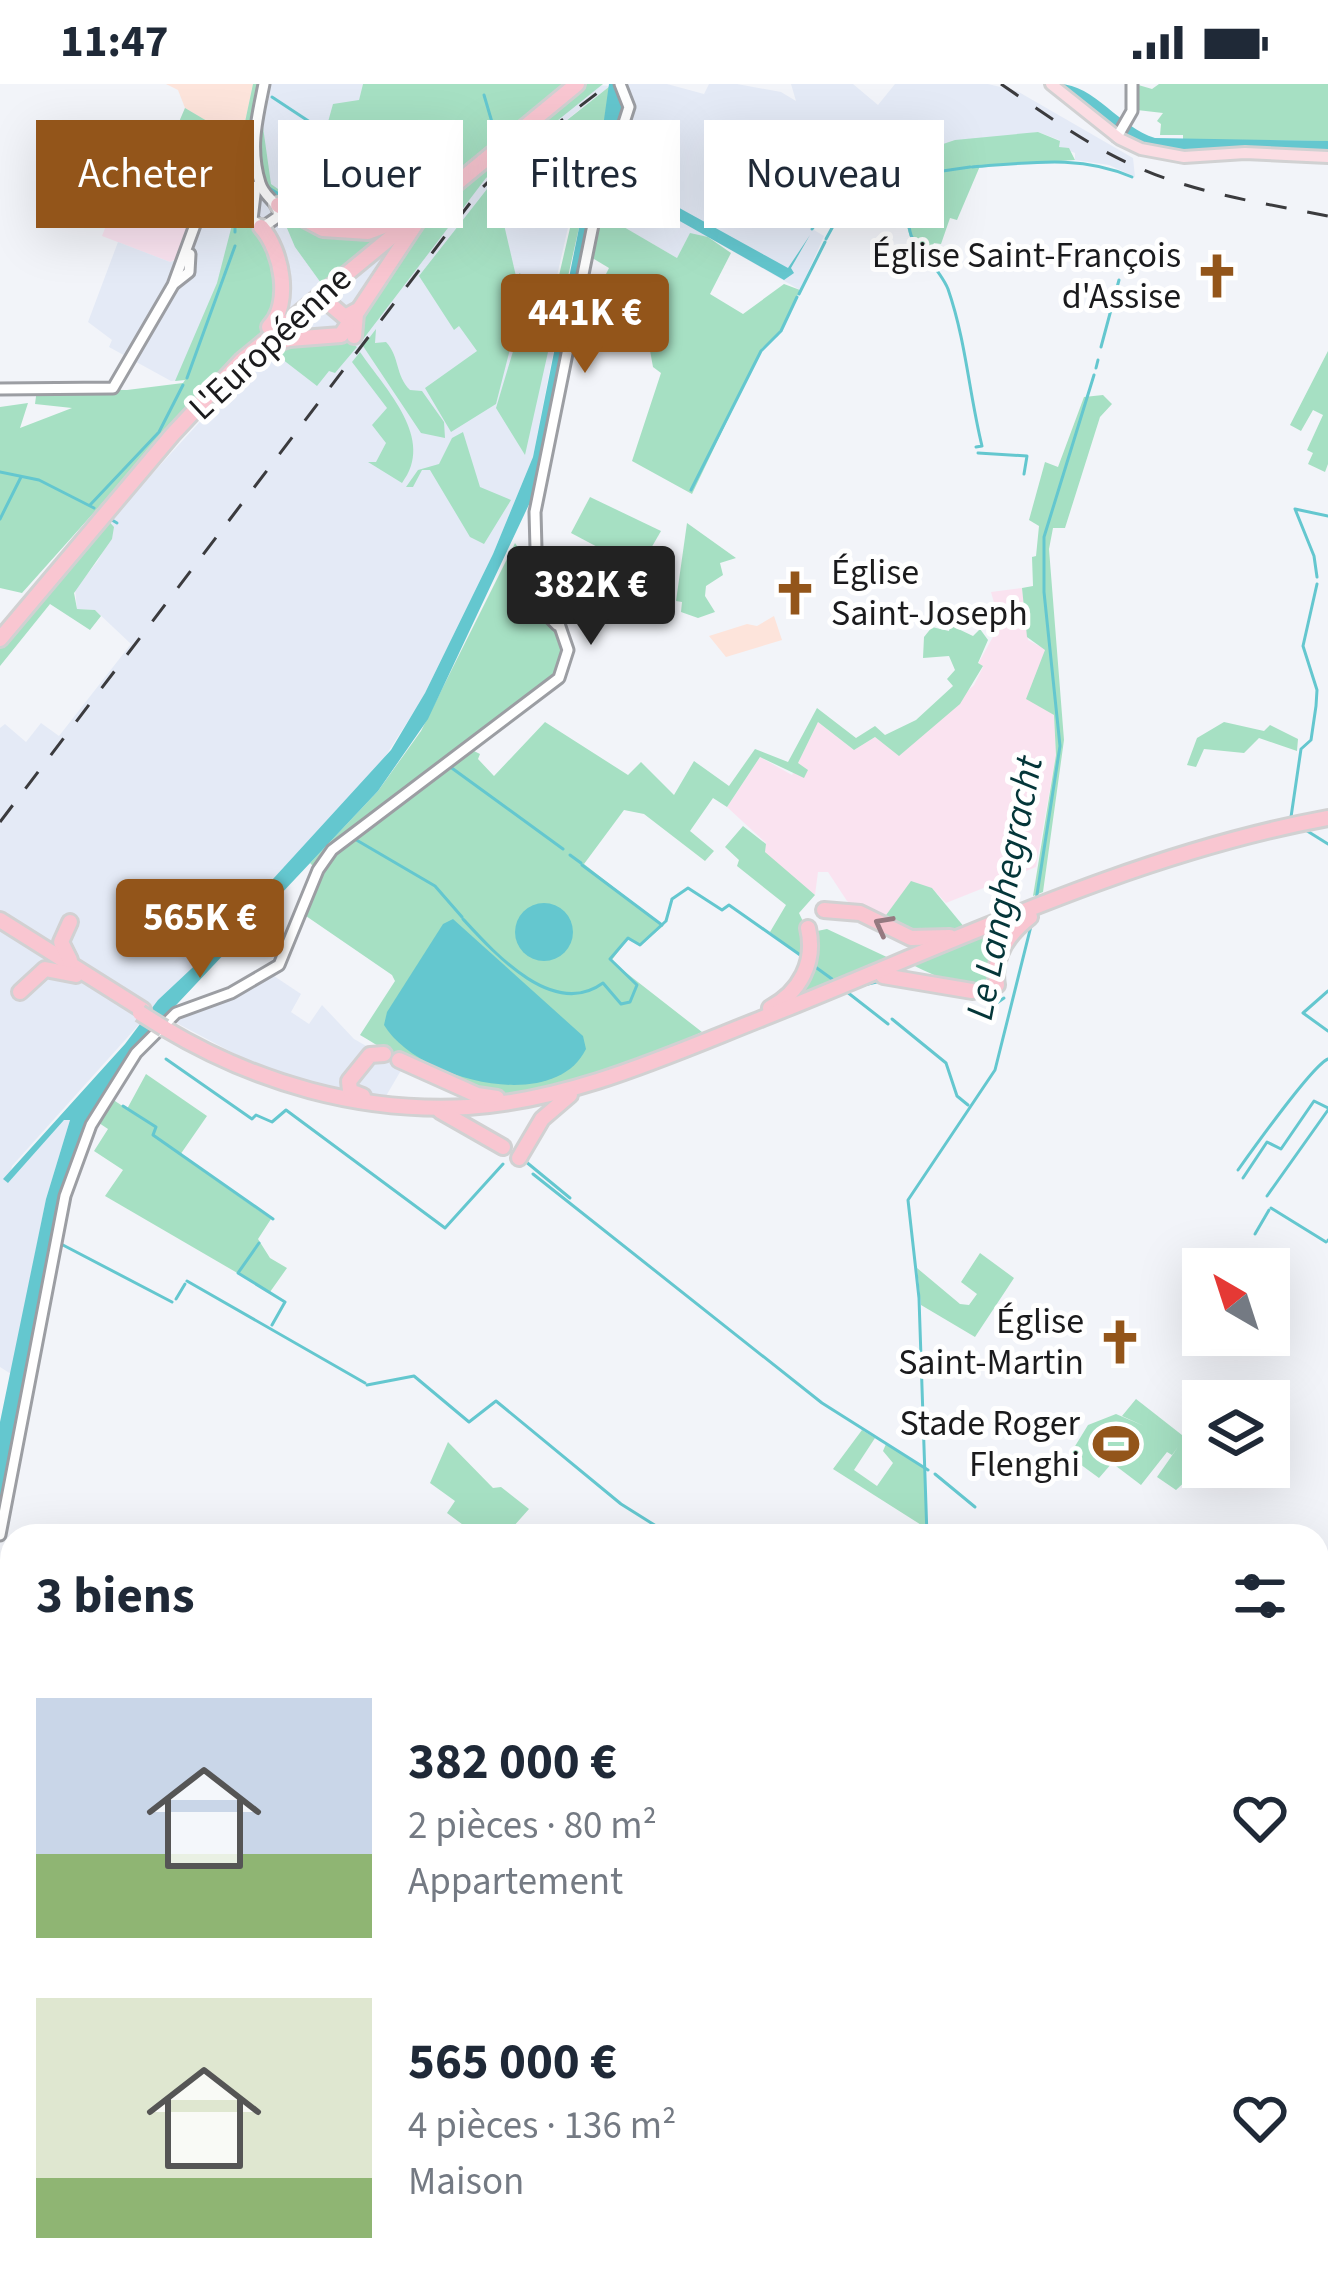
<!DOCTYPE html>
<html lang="fr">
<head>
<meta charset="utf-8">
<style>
	body { margin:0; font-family:"Source Sans 3",sans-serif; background:#f2f2f3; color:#1f2937; height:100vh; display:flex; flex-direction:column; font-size:45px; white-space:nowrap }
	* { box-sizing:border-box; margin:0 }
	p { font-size:39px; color:#747a83 }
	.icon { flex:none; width:66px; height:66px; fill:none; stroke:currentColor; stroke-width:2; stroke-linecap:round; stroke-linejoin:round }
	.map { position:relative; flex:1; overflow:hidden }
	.panel { position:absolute; left:0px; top:1440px; width:1329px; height:771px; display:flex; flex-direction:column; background:#fff; border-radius:36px 36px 0 0; box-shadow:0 12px 48px #0002 }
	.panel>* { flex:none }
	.top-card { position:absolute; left:36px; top:36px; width:1257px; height:108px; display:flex; gap:24px }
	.needle { width:78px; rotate:321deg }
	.fabs { position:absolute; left:1182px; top:1164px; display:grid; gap:24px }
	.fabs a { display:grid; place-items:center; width:108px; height:108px; border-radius:0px; background:#fff; box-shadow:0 12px 48px #0002; font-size:60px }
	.price { position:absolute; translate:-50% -102px; padding:0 27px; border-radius:12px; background:#93551a; color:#fff; font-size:39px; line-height:78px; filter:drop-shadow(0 3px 6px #0008) }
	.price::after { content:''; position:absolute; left:50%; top:72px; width:36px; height:27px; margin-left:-18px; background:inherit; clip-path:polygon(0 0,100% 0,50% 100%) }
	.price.current { background:#222; color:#fff }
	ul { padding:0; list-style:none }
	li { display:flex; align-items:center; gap:36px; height:300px; padding:0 36px }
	li span { display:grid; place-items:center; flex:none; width:336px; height:240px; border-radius:0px; color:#555 }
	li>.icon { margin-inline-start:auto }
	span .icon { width:144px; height:144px; fill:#fffc; stroke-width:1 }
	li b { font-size:51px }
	h2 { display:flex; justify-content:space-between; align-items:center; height:144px; padding:0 36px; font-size:51px }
	.chip { padding:0 42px; border-radius:0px; background:#fff; box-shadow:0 12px 48px #0002; font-size:42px; line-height:108px }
	.chip.current { background:#93551a; color:#fff }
	.status { display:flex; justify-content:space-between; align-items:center; height:84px; padding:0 60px; background:#fff; direction:ltr }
	.status svg { height:33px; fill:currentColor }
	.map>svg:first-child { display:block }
</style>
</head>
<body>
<div class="status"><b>11:47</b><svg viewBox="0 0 49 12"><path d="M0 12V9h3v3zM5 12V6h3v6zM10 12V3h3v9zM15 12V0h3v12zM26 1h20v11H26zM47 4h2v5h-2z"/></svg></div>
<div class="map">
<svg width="1328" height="2210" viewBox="0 0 1328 2210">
	<rect width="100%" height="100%" fill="#f2f4f9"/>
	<g fill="#fae3f0">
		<polygon points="158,54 182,108 203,122 182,172 170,178 102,152 137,64"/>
		<polygon points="1022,504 1028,556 1045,565 1039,620 1054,631 1056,671 1036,783 946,819 932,804 881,838 847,817 828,788 818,788 815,811 772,779 765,768 766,759 727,723 760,673 792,691 818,638 854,666 875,653 900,671 974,601 983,583 978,580 1000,540 991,508"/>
	</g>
	<g fill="#e4eaf6">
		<polygon points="253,0 363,0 359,16 414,123 494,59 494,71 582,0 610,2 507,82 515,90 577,104 557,192 567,197 533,373 493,470 422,615 383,676 252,818 240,839 161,916 12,1082 8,1099 64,1036 70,1036 46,1115 11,1290 0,1283 0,644 5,640 26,658 41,639 59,652 131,560 95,526 77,525 75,505 97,478 111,453 108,438 228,307 216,292 171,297 109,263 112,256 88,238 118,158 170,178 177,176 203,122 182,108 158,54 176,45 185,24 240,57"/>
		<polygon points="622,0 667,0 704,10 709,0 737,0 781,8 796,17 791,0 853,0 878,21 895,0 988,0 1017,7 1133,74 1135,93 1109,81 1075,76 1075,69 1059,63 1059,56 1038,48 916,69 869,88 850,88 842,94 814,146 824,152 800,206 708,153 690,150 677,174 597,128 630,24 631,12"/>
		<polygon points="268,888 301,910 291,928 309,940 322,921 354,955 403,983 386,1012 298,996 260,983 171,936"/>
	</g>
	<g fill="#fde4db">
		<polygon points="166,0 253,0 241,58 185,24 178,6"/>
		<polygon points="774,532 782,556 726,573 709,552 747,540 757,542"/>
	</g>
	<g fill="#a6e0c3">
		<polygon points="253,0 261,0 250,56 256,106 245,126 232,129 236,95 215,93 219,74 230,67 233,55 220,51 209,65 200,61 191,39 176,45 185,24 241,57"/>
		<path d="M363 0H565L402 131C352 159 302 143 263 106L255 57 257 38 262 36 271 100 303 123 310 134 311 99 333 20 359 16Z"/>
		<polygon points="582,0 603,0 486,94 361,258 354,241 431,125"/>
		<polygon points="1135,0 1152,5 1159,0 1328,0 1328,57 1183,56 1183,51 1160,51 1161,40 1157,37 1163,29 1137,26"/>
		<polygon points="610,2 600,64 586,76 581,91 585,117 567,197 558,196 579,105 515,91 509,109 504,109 502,132 522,218 496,320 451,348 425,304 477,267 459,242 454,246 419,192 498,91"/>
		<polygon points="1038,48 1060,57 1059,63 1069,64 1075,76 980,82 957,136 950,134 941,160 934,159 928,169 910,153 902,125 850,113 850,97 842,94 955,56"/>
		<polygon points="593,125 677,174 690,149 708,153 731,169 710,210 743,230 784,200 800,206 778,252 762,264 692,410 632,377 661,289 653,283 649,261 641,257 653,233 600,202 609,184 584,169"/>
		<polygon points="281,130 305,141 391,144 321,199 295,163"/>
		<polygon points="240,134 263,147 282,214 273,237 216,292 22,509 0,504 0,323 28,319 20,344 72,324 35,320 37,305 127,306 183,299 185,296 175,297 217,199 233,137"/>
		<polygon points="519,189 553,206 555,198 563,201 525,371 496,324 526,224"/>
		<path d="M376 245 375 259 386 258C400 273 395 291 410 306L422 307 444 338 445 354 421 349 363 262Z"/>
		<polygon points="346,255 357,263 335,289 329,287 317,302 282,275 263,276 235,301 227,296 266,264"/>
		<polygon points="1328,267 1328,380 1325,388 1308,380 1313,369 1307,366 1323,331 1313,326 1301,347 1290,341"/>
		<path d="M360 268C386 306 436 355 402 399L368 378H376L386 359 372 341 387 324 352 278Z"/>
		<polygon points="1103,311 1112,320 1100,333 1065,444 1053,444 1049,465 1064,656 1043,808 1033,812 1056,671 1054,631 1026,615 1045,566 1027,553 1022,504 1033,502 1032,473 1036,472 1039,442 1029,436 1045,378 1058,383 1084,313"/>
		<polygon points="463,348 480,403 511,416 484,460 470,453 430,386 422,386 413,403 406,403 418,386 439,380 452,354"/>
		<polygon points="590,413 661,447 639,485 571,449"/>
		<polygon points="105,433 114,443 112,455 74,509 77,525 95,526 101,532 90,546 50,520 0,582 0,562"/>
		<polygon points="687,439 736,474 720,479 723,491 706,502 705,512 715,528 698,534 681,528 682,518 676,517"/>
		<path d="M515 459 536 489 546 518 543 522 564 565 563 576 571 577C556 614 502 642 470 665L480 670 478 675 494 692 545 638 628 691 641 678 674 711 694 677 729 702 755 665 788 678 817 624 856 654 875 642 885 651 916 636 953 602 947 595 955 586 949 572 923 574 924 553 932 543 949 547 950 541 973 552 980 545 988 556 978 579 983 582 960 620 899 672 875 653 854 666 818 638 798 679 808 686 804 694 760 673 727 723 713 714 690 747 714 767 705 777 644 730 624 726 584 780 663 842 640 862 628 855 611 877 702 948C652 970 540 1023 487 1010 443 999 398 974 360 951L395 897 392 891 306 832 319 788 310 779 378 707 421 647Z"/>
		<polygon points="1224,638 1264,647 1270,641 1298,655 1297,667 1259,654 1244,669 1204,665 1196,683 1187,681 1197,654"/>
		<polygon points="743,742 766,760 765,768 815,811 799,829 808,848 806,876 770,848 786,821 737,782 739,776 725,763"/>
		<polygon points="911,797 932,804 965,844 917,853 881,838"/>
		<path d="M1026 832C988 903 989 920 909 879Z"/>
		<polygon points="827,845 891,875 782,920 797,904 812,848"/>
		<polygon points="146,990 207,1032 180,1071 271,1135 258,1155 270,1174 287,1184 270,1208 105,1112 123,1086 94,1067 108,1045 96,1037 109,1013 127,1025"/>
		<polygon points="980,1169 1014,1194 975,1253 921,1221 917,1184 960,1220 969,1221 977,1210 961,1198"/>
		<polygon points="1136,1315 1196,1362 1203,1353 1203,1381 1176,1406 1157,1393 1178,1363 1172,1371 1167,1368 1141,1401 1112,1379 1099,1394 1069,1372 1088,1341 1116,1330 1144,1342 1122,1332"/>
		<polygon points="862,1346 875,1354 854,1386 877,1402 893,1379 883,1367 886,1360 924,1384 926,1444 833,1385"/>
		<polygon points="448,1358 493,1404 501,1403 529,1425 505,1452 478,1452 447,1429 455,1417 430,1399"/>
	</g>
	<g fill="#64c7cf">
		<path d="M609 0H615L626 20 607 84 788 184 810 151 791 184 794 189 784 196 602 93 533 412 428 635 378 707 146 953 125 979 74 1077 0 1435V1338L46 1115 70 1036H64L8 1099 3 1095 125 960 158 916 239 840 250 820 391 666 425 609 493 470 533 373 584 119C583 90 577 86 600 64Z"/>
		<path d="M1059 0C1094 0 1120 44 1155 54L1328 57V69C1278 66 1185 74 1142 60 1111 50 1084 20 1059 0Z"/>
		<circle cx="544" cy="848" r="29"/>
		<path d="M453 835 583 952 586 965C554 1031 417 996 384 941L387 928 443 840Z"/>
	</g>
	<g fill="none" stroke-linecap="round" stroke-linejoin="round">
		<g stroke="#64c7cf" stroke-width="3">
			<polyline points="484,11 494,45"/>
			<polyline points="272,13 322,46"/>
			<polyline points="221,46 241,59 235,128"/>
			<path d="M972 83C1028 79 1080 70 1132 93"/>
			<polyline points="269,104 303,125"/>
			<path d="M850 111 903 124C909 134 908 142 911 151 914 161 940 185 948 205 966 257 969 309 982 362L976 363"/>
			<polyline points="812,145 847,92"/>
			<polyline points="235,148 235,137"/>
			<polyline points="826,155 850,111 848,91 922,90 970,83"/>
			<polyline points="799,210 825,158"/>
			<polyline points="1101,263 1119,196"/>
			<polyline points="1096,284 1098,276"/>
			<polyline points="187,294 235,162"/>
			<polyline points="978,369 1027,372 1024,390"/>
			<polyline points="0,388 39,396 94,424"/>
			<polyline points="691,406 761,267 781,247 797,213"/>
			<polyline points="90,421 159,348 183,301"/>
			<polyline points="0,435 21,393"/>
			<polyline points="112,436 117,439"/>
			<polyline points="1317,493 1314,472 1295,425 1328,432"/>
			<polyline points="449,682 563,765"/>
			<polyline points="1291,733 1301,665 1311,656 1316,622 1317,606 1303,562 1317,500"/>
			<polyline points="1304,745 1328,760"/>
			<polyline points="353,754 435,802 462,833"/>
			<polyline points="570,771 581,779"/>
			<polyline points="582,781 662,841"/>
			<polyline points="1036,817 1060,662 1044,508 1044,453 1094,291"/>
			<path d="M463 835C496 871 554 935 603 899L621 920 630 918 637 901 610 875 628 854 640 861 666 837 672 815 688 804 722 826 729 821 803 873"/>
			<polyline points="814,882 832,895"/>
			<polyline points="855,903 881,897"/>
			<polyline points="1328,907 1303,929 1328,947"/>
			<polyline points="847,908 888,940"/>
			<polyline points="978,912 994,921 1004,914"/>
			<polyline points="892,935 946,979 957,1012 968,1021"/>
			<polyline points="166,975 252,1035 256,1031 272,1038 286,1026 445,1144 503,1080"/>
			<polyline points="123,1022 156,1043 153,1051 273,1135"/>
			<polyline points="525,1077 570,1114"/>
			<path d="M1238 1086C1253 1065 1313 981 1328 975"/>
			<polyline points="533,1090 822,1319 928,1386"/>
			<polyline points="1243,1094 1267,1058 1281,1065 1314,1017 1328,1024"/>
			<polyline points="1267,1112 1328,1026"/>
			<polyline points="1271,1124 1326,1158"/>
			<polyline points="1255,1150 1269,1126"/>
			<polyline points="1328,1156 1328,1157"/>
			<polyline points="259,1159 238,1189 285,1218 272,1241"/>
			<polyline points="61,1160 172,1218"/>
			<polyline points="187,1197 365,1299"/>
			<polyline points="176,1215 185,1200"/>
			<polyline points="367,1301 414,1292 469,1338 496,1317 621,1420 672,1452"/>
			<polyline points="935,1390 975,1423"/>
			<polyline points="927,1452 919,1214 908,1116 995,986 1032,838"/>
			<polyline points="0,1541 12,1546"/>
			<polyline points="0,1987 12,1991"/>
			<polyline points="0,2183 12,2184"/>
			<polyline points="132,2199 171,2202"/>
			<polyline points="986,2199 1013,2210"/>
			<polyline points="175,2203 197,2208"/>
			<polyline points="200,2209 211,2210"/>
			<polyline points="272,2210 281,2199"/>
			<polyline points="620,2210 625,2199"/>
		</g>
		<g stroke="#9c9ea3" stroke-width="15">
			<g id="secondary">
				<polyline points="1117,53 1132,27 1132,0"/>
				<path d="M220 130 202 131 198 123 206 119 220 130 249 134 263 143 279 132C278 116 265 115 260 99 249 64 257 35 264 0"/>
				<polyline points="252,136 256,102"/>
				<polyline points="175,199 189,188 190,170"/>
				<polyline points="0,305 113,304 173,201 199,130"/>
				<polyline points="550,512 544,528 557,541"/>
				<polyline points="555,521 536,465 535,428 596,126 629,23 620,0"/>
				<polyline points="0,1451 65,1112 91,1041 136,969 176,929 231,909 279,881 318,786 332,766 559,594 568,566 556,531"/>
				<polyline points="1317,1717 1328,1702"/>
				<polyline points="0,1747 12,1729"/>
				<polyline points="0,1756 12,1760"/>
				<polyline points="0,1775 12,1769"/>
				<polyline points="1056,2210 1068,2199"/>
			</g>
		</g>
		<g stroke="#d1d1d2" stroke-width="16">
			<polyline id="primary" points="1051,0 1120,55 1141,65 1184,73 1245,69 1328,73"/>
		</g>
		<g stroke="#d1d1d2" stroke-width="20">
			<g id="highway">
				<polyline points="278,121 323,145 368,148 400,136"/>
				<path d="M261 143C282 166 292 220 269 243"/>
				<polyline points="332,222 345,233 356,227"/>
				<polyline points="354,252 356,230 417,138"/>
				<polyline points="260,265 289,255 341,251 347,242"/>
				<polyline points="0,555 172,351 241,277 577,0"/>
				<polyline points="824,826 860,829 911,854 950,853"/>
				<polyline points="0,836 143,926"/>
				<polyline points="70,838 61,858 70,876"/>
				<polyline points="883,892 972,907"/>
				<path d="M997 901C992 873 1008 850 1030 833"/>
				<polyline points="20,908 45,885 76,891"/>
				<path d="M770 924C800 908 816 878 808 844"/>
				<path d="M164 944C256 999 360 1029 468 1023 572 1016 667 972 763 934 947 861 1132 770 1328 734"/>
				<polyline points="399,976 477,1011 497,1014"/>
				<polyline points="363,1012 350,1007 349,997 370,971 384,970"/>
				<polyline points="440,1027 503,1063"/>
				<polyline points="519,1074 542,1035 570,1011"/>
			</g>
		</g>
		<use href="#secondary" stroke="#fff" stroke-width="9"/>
		<use href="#primary" stroke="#fbdde3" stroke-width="10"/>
		<use href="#highway" stroke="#f9c6d1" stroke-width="14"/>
		<g stroke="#3b3b3e" stroke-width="3" stroke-dasharray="21 21" stroke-linecap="butt">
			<path d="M1001 0C1045 30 1088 62 1137 83 1197 110 1264 119 1328 132"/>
			<polyline points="0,738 480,106 514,73 609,0"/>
		</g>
		<g stroke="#d1d1d2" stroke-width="20" stroke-linecap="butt">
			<polyline id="highway-bridge" points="140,929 164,944"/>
		</g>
		<use href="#highway-bridge" stroke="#f9c6d1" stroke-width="14"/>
	</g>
	<defs><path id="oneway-chevron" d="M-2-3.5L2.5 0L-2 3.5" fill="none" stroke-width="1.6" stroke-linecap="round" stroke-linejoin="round" transform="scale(3)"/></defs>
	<use stroke="#957980" href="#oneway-chevron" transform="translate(883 841) rotate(-152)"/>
	<defs>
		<g id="church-bare" transform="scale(3.6)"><path d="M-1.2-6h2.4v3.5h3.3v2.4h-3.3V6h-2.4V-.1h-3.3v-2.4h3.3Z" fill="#93551a" stroke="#fff" stroke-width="2.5" paint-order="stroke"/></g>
		<g id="stadium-bare" transform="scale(3.6)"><path d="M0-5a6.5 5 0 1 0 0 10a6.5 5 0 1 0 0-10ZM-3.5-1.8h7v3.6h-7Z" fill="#93551a" stroke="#fff" stroke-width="2.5" paint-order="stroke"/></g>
	</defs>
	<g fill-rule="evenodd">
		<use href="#church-bare" x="1217" y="192"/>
		<use href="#church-bare" x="795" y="509"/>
		<use href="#church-bare" x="1120" y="1258"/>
		<use href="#stadium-bare" x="1116" y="1360"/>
	</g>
	<g text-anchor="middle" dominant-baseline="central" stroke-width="10" stroke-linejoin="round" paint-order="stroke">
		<g font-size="36" fill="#1b1b1d" stroke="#fff" text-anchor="end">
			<text x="1181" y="171">Église Saint-François<tspan x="1181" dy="41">d'Assise</tspan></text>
			<text x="831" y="488" text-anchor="start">Église<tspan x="831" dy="41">Saint-Joseph</tspan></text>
			<text x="1084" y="1237">Église<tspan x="1084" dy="41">Saint-Martin</tspan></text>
			<text x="1080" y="1339">Stade Roger<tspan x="1080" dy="41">Flenghi</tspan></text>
		</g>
		<g font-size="36" fill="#1b1b1d" stroke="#fff">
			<text transform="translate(270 259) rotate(-43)">L'Européenne</text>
		</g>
		<g font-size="39" font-style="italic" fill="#043639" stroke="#fff">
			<text transform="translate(1005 804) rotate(-79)">Le Langhegracht</text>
		</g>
	</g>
</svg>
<div class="fabs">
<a><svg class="needle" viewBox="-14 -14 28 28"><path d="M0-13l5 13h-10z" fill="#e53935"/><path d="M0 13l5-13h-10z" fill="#747a83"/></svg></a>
<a><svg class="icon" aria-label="layers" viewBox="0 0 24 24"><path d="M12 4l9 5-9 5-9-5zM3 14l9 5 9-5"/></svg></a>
</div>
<b class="price" style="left:585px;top:292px">441K €</b>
<b class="price current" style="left:591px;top:564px">382K €</b>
<b class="price" style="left:200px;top:897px">565K €</b>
<div class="top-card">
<a class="chip current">Acheter</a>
<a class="chip">Louer</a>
<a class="chip">Filtres</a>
<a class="chip">Nouveau</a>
</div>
<section class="panel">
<h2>3 biens<svg class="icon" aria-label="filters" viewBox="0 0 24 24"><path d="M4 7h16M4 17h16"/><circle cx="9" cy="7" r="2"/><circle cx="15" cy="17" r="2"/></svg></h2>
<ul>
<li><span style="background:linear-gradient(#c9d6e8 65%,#8fb573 0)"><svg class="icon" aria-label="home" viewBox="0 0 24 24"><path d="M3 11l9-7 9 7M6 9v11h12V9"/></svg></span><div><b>382 000 €</b><p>2 pièces · 80 m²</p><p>Appartement</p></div><svg class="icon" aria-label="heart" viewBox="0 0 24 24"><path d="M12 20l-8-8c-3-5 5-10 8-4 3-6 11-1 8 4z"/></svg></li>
<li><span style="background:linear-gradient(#dfe7d0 75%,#8fb573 0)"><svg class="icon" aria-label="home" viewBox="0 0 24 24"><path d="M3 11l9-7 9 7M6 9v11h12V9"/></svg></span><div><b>565 000 €</b><p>4 pièces · 136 m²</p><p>Maison</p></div><svg class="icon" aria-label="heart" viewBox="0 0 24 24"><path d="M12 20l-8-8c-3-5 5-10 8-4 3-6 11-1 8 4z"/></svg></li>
</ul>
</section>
</div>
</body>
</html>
